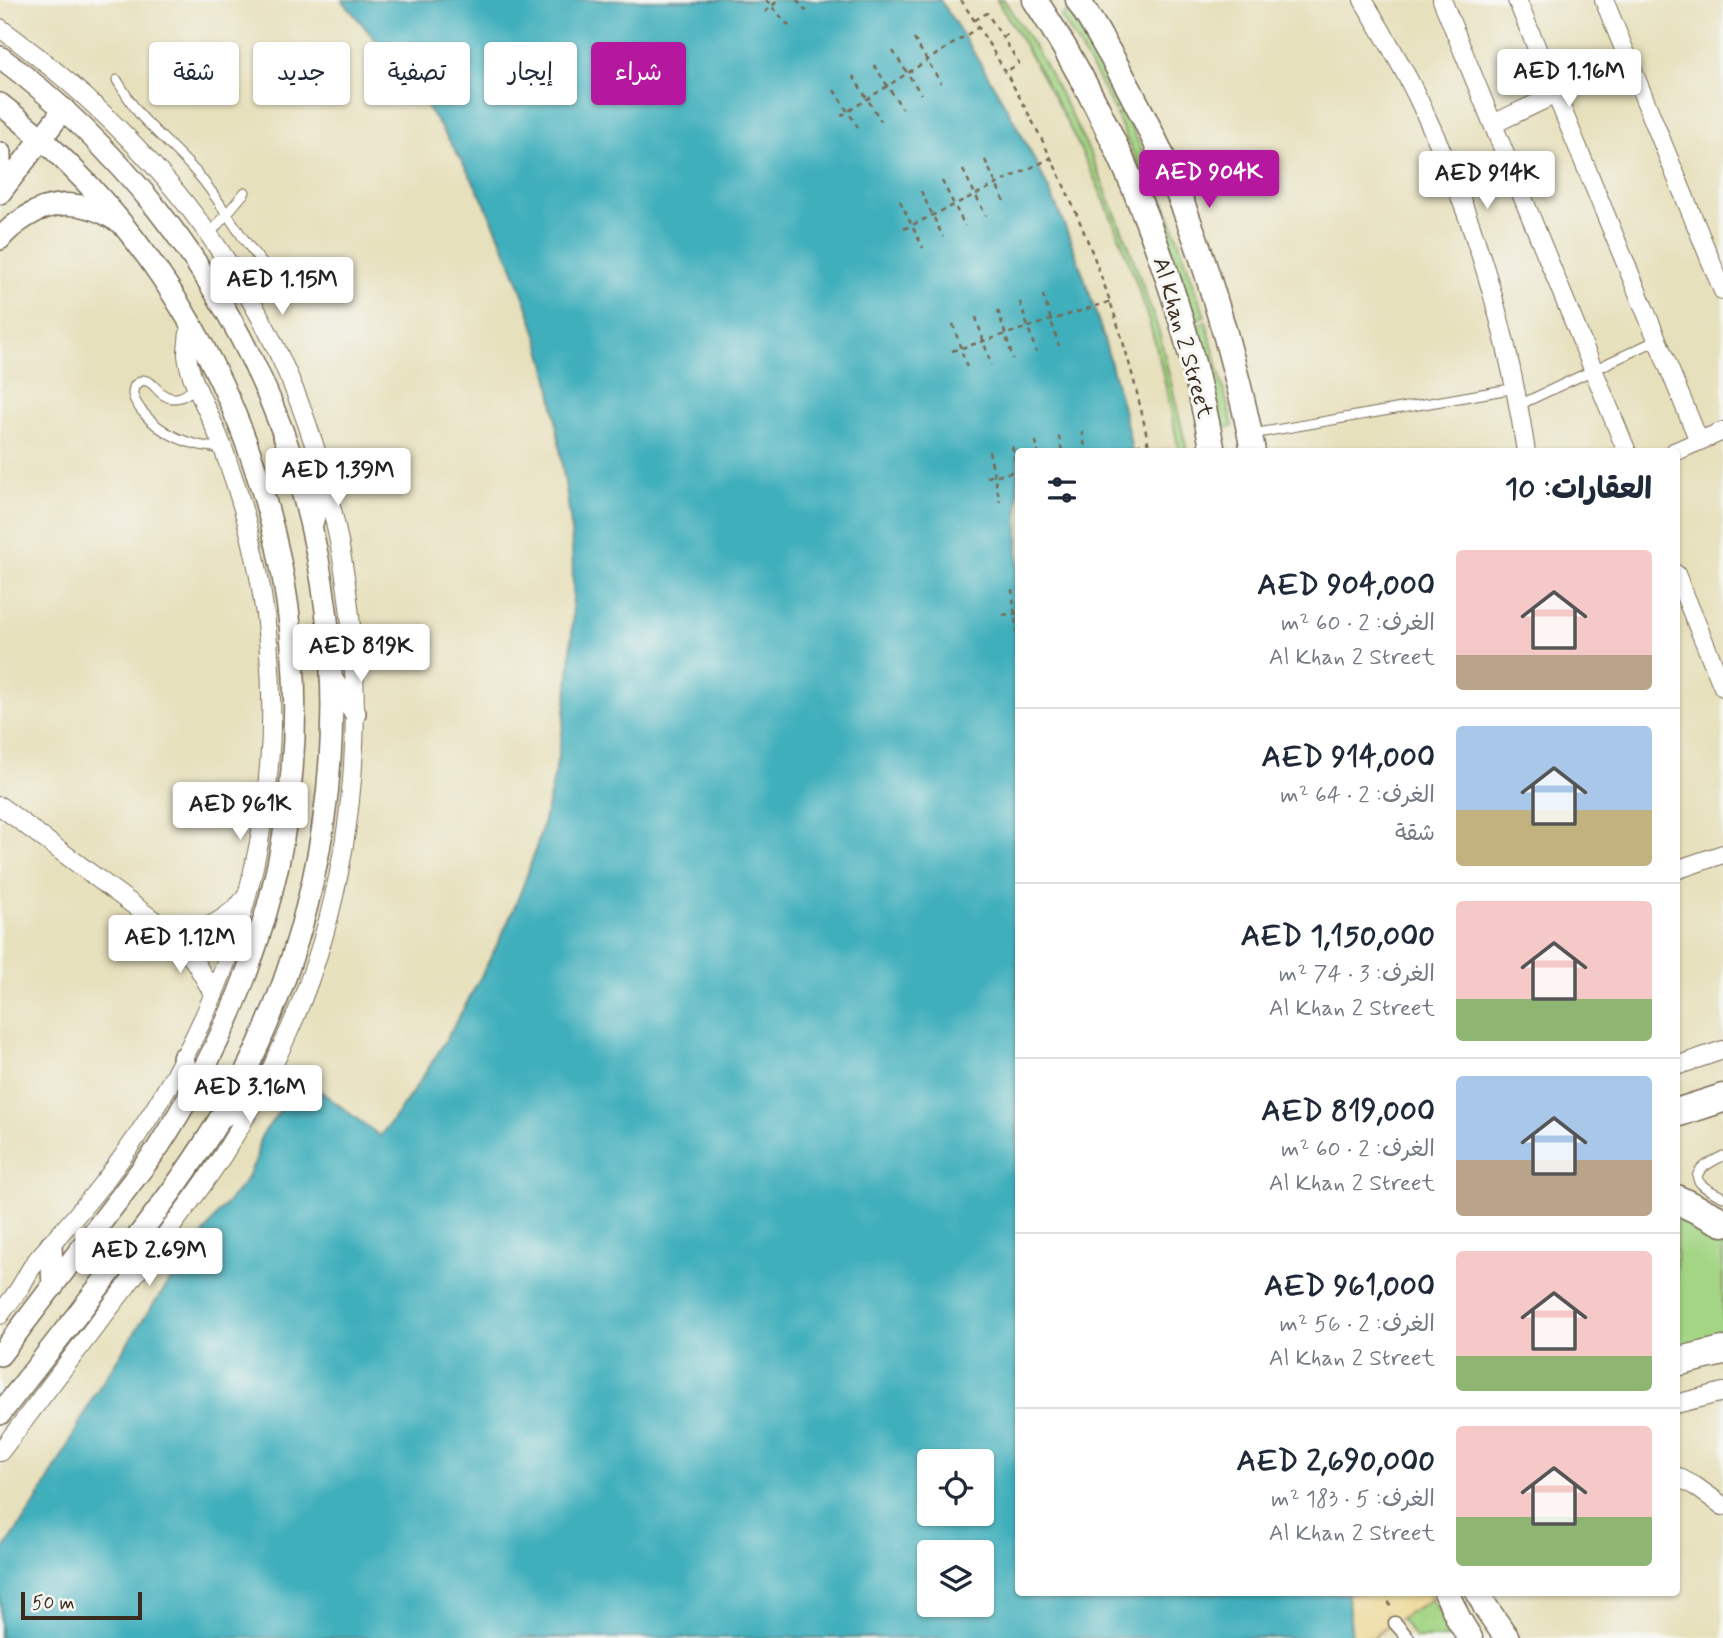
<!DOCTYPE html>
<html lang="ar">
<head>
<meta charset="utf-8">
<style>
	body { margin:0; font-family:Mynerve,"Playpen Sans Arabic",sans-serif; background:#f2f2f3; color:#1f2937; direction:rtl; height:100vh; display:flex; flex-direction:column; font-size:26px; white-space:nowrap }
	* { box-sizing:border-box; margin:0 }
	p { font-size:23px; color:#747a83 }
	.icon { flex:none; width:38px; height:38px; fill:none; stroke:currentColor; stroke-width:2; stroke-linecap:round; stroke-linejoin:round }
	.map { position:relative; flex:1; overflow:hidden; direction:ltr }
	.sheet { position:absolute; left:1015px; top:448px; width:665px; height:1148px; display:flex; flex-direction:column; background:#fff; border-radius:7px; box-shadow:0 2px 5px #0004; direction:rtl }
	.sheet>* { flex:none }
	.guide { position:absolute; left:21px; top:42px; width:665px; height:63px; direction:rtl; display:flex; gap:14px }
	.buttons { position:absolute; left:917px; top:1449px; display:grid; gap:14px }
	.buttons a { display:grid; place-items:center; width:77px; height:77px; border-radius:7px; background:#fff; box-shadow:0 2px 5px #0004; font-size:35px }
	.scale { position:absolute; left:21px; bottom:18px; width:121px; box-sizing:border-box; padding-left:7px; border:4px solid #3b2a1e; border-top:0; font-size:19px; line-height:24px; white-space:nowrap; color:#3b2a1e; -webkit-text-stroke:5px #f6f6f2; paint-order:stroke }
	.price { position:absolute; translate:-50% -60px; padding:0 16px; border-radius:7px; background:#fff; color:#222; font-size:23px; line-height:46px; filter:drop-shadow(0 2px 4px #0008) }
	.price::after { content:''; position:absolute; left:50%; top:42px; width:21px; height:16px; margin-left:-10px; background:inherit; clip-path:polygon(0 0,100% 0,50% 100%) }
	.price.selected { background:#b5179e; color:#fff }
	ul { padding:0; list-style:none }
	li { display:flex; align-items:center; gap:21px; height:175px; padding:0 28px }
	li+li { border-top:2px solid #e0e1e3 }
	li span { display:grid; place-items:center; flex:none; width:196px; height:140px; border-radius:7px; color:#555 }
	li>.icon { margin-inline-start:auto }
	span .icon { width:84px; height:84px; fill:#fffc; stroke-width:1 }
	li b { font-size:30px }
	h2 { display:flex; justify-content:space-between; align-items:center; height:84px; padding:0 28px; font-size:30px }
	.tag { padding:0 24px; border-radius:7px; background:#fff; box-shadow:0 2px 5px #0004; font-size:24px; line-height:63px }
	.tag.selected { background:#b5179e; color:#fff }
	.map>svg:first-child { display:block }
</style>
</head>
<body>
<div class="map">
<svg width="1723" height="1638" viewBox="0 0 1723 1638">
	<rect width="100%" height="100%" fill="#f6f6f2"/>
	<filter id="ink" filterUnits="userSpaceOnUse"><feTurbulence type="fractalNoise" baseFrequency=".0143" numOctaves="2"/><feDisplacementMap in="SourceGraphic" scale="14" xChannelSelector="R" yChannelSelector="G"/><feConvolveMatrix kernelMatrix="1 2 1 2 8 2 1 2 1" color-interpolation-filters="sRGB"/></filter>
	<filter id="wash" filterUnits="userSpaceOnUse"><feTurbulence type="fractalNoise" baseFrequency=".00686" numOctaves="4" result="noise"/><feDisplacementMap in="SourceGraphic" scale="28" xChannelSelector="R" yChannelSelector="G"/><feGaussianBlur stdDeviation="1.57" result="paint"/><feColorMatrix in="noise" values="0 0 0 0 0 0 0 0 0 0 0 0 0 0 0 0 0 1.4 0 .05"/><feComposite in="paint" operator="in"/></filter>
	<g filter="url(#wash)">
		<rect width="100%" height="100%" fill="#e7e0bc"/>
		<g fill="#a3d584" stroke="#6f8051" stroke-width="2">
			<path d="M997 0H1004L1043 61 1068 109 1090 153 1128 244 1159 332 1187 451H1179C1171 411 1164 371 1152 332 1118 214 1062 103 997 0Z"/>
			<polygon points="1069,12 1105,74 1121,106 1114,110 1097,77 1061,16"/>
			<polygon points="1123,111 1142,150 1167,210 1159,213 1116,114"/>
			<polygon points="1169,214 1205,316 1196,319 1161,217"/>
			<polygon points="1206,321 1233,426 1224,428 1198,324"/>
			<polygon points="1676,1212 1723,1235 1723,1340 1676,1350"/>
			<polygon points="1432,1599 1454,1638 1416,1638 1400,1618"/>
		</g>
		<polygon fill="#eeda9e" stroke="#94825e" stroke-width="2" points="1347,1593 1428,1593 1432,1599 1400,1618 1376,1635 1375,1638 1352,1638"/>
		<path fill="#40afbc" stroke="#3e6c6d" stroke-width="2" fill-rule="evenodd" d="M342 0H940C975 53 1009 108 1037 165 1069 228 1092 296 1111 364 1119 393 1127 422 1132 451L1018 452V1592L1347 1593 1352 1638H0V1555L36 1502 68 1446 93 1397 146 1315 220 1211 244 1183 256 1160 259 1142 262 1135 281 1109 308 1082 380 1136C415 1092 445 1044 471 995 487 966 502 936 515 906 563 791 579 650 571 527 569 506 565 485 562 465 558 432 554 399 546 367 533 315 508 252 485 204 448 129 396 63 342 0ZM929 1461H982V1514H929ZM929 1552H982V1605H929Z"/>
	</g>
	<g filter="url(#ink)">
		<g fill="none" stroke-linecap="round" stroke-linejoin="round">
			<g stroke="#776a55" stroke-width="11">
				<g id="service">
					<path d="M117 80C125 93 132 105 141 116 160 137 183 156 201 178 224 206 240 238 264 265"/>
					<polyline points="209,235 245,192"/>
					<path d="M195 385C188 397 173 403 161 393 154 387 153 382 143 380L135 385C130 395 135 401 141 410 161 435 191 447 223 448"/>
					<polyline points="1519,405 1657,340"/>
					<polyline points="1252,434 1516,388"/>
					<path d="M1723 1156C1690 1172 1688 1181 1723 1197"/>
				</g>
			</g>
			<g stroke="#776a55" stroke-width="15">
				<polyline id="pedestrian" points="1395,1623 1408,1638"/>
			</g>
			<g stroke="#776a55" stroke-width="20">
				<g id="minor">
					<path d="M1363 0C1384 35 1405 70 1422 107 1475 218 1508 330 1526 452"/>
					<polyline points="1442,0 1627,452"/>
					<polyline points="1517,0 1699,441"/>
					<polyline points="1604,0 1723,291"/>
					<path d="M0 28C99 100 184 186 246 292 373 506 391 804 289 1031 270 1074 248 1115 223 1155 193 1201 158 1244 125 1288 83 1342 42 1397 0 1452"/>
					<polyline points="1493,124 1628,60"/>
					<polyline points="1674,452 1723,431"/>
					<polyline points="1676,574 1723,687"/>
					<polyline points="0,806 175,936 195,962 214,995"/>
					<polyline points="1676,870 1723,854"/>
					<path d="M175 936C204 932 228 919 247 896"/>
					<polyline points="1676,1066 1723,1050"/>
					<path d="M0 1315C6 1306 13 1298 19 1289 25 1280 29 1270 36 1261 50 1244 65 1229 79 1212 99 1189 118 1164 135 1139 247 974 295 780 260 582 252 537 240 494 224 451 219 436 212 421 205 406 198 390 189 374 187 355 187 345 189 334 190 323"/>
					<polyline points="1676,1404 1723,1392"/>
					<polyline points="1676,1476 1695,1486 1723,1506"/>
				</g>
			</g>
			<g stroke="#776a55" stroke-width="24">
				<g id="tertiary">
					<path d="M0 57C59 101 111 152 157 209 347 449 384 764 259 1043 222 1127 171 1194 115 1266 77 1315 38 1365 0 1414"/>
					<path d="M0 104C101 182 179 285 230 402 339 656 307 919 157 1149L0 1355"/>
					<polyline points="0,153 0,170"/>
					<polyline points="0,193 64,109"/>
					<path d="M0 239C7 230 15 224 26 217 55 198 87 202 116 220"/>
					<polyline points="312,524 324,479"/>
					<polyline points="331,678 355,713"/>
					<polyline points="183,1058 191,1093"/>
					<polyline points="222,1117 257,1096"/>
					<polyline points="51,1245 53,1287"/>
				</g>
			</g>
			<g stroke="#776a55" stroke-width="27">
				<g id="secondary">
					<path d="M1035 0C1123 134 1183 294 1213 452"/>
					<path d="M1078 0C1124 74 1165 153 1194 235 1206 268 1216 303 1226 337 1236 375 1247 413 1253 452"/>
					<polyline points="1446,1592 1459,1620 1470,1638"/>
					<polyline points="1478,1592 1486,1608 1507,1638"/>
				</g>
			</g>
			<g stroke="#776a55" stroke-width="31">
				<g id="primary">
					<polyline points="1676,1113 1723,1098"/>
					<polyline points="1676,1199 1723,1222"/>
					<polyline points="1676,1362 1723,1351"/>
				</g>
			</g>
			<g stroke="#776a55" stroke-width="2.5" stroke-dasharray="5 5" stroke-linecap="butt">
				<polyline points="766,0 790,27"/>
				<polyline points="797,0 807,12"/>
				<path d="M961 0C1051 137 1119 290 1150 452"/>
				<polyline points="765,12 779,0"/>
				<polyline points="975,20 987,13 1019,63 1006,72"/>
				<polyline points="1003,37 1010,33"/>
				<polyline points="914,39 941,83"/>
				<polyline points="893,51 921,94"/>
				<polyline points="874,65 902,108"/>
				<polyline points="853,76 881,121"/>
				<polyline points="834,90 861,132"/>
				<polyline points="841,116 979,27"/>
				<polyline points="985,160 1006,205"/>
				<polyline points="963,170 986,216"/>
				<polyline points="942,181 965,226"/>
				<polyline points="921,191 943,237"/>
				<polyline points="900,201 923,248"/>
				<polyline points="904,229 1051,158"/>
				<polyline points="1043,295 1059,346"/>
				<polyline points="1020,302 1036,352"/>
				<polyline points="998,310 1013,359"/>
				<polyline points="976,317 991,365"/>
				<polyline points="953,324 968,371"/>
				<polyline points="952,351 1112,301"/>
				<polyline points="1082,431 1086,452"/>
				<polyline points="1059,436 1062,452"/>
				<polyline points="1036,441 1038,452"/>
				<polyline points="1012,446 1018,476"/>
				<polyline points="989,451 1000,502"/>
				<polyline points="1107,452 1148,442"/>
				<polyline points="987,477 1018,471"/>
				<polyline points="1012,589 1018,644"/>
				<polyline points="1003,615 1018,613"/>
				<polyline points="1017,754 1018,754"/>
				<polyline points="1386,1592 1391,1609"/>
			</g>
			<use href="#service" stroke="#fff" stroke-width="9"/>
			<use href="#pedestrian" stroke="#fff" stroke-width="12"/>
			<use href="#minor" stroke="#fff" stroke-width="18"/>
			<use href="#tertiary" stroke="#fff" stroke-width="21"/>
			<use href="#secondary" stroke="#fff" stroke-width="24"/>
			<use href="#primary" stroke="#fff" stroke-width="28"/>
		</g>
	</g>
	<g text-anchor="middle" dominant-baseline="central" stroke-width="6" stroke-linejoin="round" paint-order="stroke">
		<g font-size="23" fill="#3b2a1e" stroke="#f6f6f2">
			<text transform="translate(1182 338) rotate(74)">Al Khan 2 Street</text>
		</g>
	</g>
</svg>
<div class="buttons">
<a><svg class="icon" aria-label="locate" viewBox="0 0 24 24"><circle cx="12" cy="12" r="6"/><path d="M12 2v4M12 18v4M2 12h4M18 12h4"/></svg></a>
<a><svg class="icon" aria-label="layers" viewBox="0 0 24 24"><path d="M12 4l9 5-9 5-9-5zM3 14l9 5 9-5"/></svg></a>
</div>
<div class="scale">50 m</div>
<b class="price" style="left:1569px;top:109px">AED 1.16M</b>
<b class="price selected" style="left:1209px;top:210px">AED 904K</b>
<b class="price" style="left:1487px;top:211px">AED 914K</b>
<b class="price" style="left:282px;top:317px">AED 1.15M</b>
<b class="price" style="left:338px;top:508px">AED 1.39M</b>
<b class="price" style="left:361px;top:684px">AED 819K</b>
<b class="price" style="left:240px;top:842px">AED 961K</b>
<b class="price" style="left:180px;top:975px">AED 1.12M</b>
<b class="price" style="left:250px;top:1125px">AED 3.16M</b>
<b class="price" style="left:149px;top:1288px">AED 2.69M</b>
<div class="guide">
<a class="tag selected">شراء</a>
<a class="tag">إيجار</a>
<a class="tag">تصفية</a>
<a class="tag">جديد</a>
<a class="tag">شقة</a>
</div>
<section class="sheet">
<h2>العقارات: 10<svg class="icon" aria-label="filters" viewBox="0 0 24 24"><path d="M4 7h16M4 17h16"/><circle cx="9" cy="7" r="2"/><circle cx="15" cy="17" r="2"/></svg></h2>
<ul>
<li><span style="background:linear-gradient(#f6c9c9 75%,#b9a48a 0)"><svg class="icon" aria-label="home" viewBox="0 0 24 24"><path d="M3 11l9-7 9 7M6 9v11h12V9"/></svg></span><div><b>AED 904,000</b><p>الغرف: 2 · 60 m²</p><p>Al Khan 2 Street</p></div></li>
<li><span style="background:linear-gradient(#a9c7e8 60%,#c2b280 0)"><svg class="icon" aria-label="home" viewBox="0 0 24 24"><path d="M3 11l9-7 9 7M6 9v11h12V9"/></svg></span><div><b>AED 914,000</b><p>الغرف: 2 · 64 m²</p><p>شقة</p></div></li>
<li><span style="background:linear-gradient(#f6c9c9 70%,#8fb573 0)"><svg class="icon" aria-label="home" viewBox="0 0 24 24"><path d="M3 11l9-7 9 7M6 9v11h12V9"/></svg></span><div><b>AED 1,150,000</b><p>الغرف: 3 · 74 m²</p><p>Al Khan 2 Street</p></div></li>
<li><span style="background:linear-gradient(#a9c7e8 60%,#b9a48a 0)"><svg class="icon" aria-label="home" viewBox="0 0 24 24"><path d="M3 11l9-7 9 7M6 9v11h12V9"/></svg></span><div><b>AED 819,000</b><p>الغرف: 2 · 60 m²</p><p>Al Khan 2 Street</p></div></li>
<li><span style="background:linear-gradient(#f6c9c9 75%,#8fb573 0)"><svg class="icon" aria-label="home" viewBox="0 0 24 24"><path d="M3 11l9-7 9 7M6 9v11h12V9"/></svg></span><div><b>AED 961,000</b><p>الغرف: 2 · 56 m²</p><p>Al Khan 2 Street</p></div></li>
<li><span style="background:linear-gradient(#f6c9c9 65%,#8fb573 0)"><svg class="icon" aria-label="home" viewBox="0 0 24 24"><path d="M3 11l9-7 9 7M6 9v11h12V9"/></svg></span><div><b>AED 2,690,000</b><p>الغرف: 5 · 183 m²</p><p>Al Khan 2 Street</p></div></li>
</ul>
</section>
</div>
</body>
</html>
